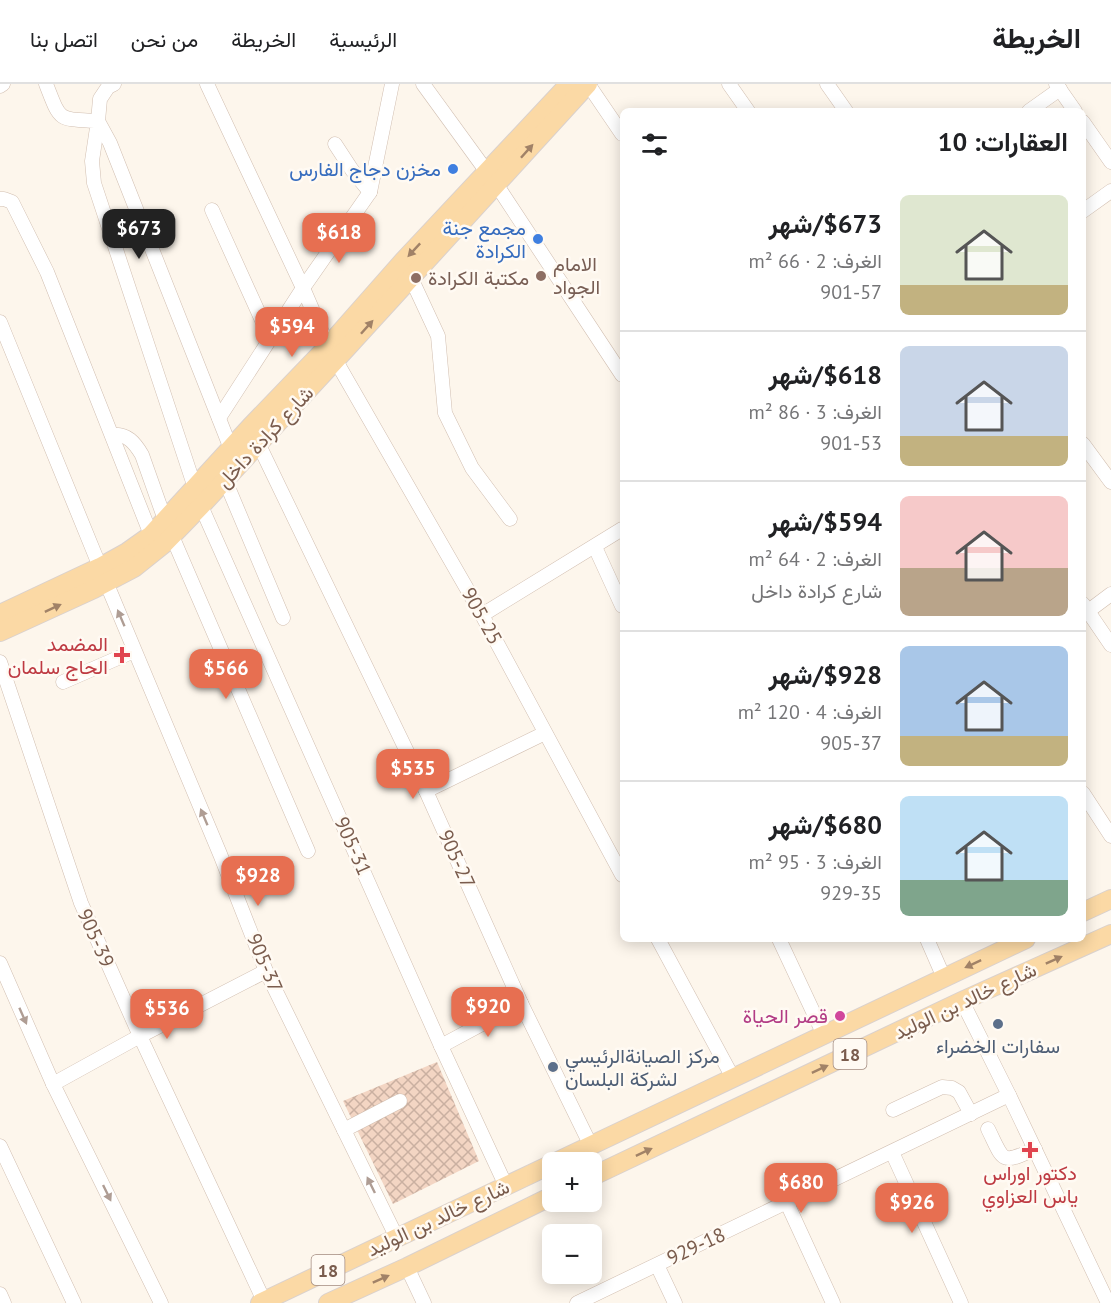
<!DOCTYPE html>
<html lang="ar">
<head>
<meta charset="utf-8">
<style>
	body { margin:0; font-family:"PT Sans",Vazirmatn,sans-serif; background:#f6f6f6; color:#202124; direction:rtl; height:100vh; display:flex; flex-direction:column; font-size:22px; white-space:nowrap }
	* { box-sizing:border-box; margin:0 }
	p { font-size:20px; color:#757577 }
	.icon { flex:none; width:33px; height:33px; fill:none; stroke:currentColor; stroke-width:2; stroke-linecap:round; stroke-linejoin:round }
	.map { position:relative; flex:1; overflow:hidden; direction:ltr }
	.drawer { position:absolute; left:620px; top:24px; width:466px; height:834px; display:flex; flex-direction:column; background:#fff; border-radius:9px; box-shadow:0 3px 15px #0003; direction:rtl }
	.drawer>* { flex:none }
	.controls { position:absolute; left:542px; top:1068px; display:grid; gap:12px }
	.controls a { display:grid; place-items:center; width:60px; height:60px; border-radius:9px; background:#fff; box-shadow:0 3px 15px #0003; font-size:30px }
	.price { position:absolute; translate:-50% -51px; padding:0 14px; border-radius:12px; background:#e76f51; color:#fff; font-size:20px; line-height:39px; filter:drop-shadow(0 2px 3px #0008) }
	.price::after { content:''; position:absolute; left:50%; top:36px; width:18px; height:14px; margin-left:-9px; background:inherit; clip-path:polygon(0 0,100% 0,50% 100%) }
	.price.current { background:#222; color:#fff }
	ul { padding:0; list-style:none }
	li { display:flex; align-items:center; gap:18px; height:150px; padding:0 18px }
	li+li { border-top:2px solid #e0e0e0 }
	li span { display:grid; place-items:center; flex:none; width:168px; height:120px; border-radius:9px; color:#555 }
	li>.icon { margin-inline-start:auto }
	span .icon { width:72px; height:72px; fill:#fffc; stroke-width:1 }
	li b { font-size:26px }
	h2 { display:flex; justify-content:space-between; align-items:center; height:72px; padding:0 18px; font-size:26px }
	header { display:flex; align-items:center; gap:36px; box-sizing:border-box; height:84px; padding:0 30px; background:#fff; border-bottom:2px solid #e0e0e0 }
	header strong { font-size:28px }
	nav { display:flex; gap:33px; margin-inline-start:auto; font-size:21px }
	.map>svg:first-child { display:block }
</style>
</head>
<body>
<header>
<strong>الخريطة</strong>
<nav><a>الرئيسية</a><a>الخريطة</a><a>من نحن</a><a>اتصل بنا</a></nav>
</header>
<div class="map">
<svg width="1111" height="1219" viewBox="0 0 1111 1219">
	<defs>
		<pattern id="building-cross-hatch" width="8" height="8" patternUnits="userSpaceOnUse" patternTransform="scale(1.5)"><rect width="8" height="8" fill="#f3d5c3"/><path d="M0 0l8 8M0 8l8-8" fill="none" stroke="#cab0a1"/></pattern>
	</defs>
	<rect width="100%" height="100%" fill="#fdf6ec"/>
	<polygon fill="url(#building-cross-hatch)" points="437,978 479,1077 393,1120 343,1017"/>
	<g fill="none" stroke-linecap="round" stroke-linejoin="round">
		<g stroke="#d1beb0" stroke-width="15">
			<g id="minor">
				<path d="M46 0C61 38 57 35 98 37L92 77 94 99 195 404"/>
				<polyline points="114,0 108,3 100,15 98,37 110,59 231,365"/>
				<polyline points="207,0 303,204 328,262"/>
				<polyline points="423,0 487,88"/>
				<polyline points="588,0 622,50"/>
				<polyline points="729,0 748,27"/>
				<polyline points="827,0 846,27"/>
				<polyline points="1056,0 1075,27"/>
				<polyline points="0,2 3,0"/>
				<polyline points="1029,27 1060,5"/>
				<polyline points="1083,38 1111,78"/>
				<polyline points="335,60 352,86 370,108"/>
				<polyline points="496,100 622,291"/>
				<polyline points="0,115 4,115 12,118 47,188 151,451"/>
				<polyline points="212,126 270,254"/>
				<polyline points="1083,127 1111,107"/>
				<polyline points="411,194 438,252 445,329 472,384 510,435"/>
				<polyline points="0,238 100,483"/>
				<polyline points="336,277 482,531 622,791"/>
				<polyline points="219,334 303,204 370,108 392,0"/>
				<path d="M112 351C127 349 135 359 142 371L165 436"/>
				<polyline points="258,359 426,707 521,919 591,1062"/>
				<polyline points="1083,360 1111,398"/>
				<polyline points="225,396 283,534"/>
				<polyline points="201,422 441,962 506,1102"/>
				<polyline points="172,452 308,767"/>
				<polyline points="595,463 622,522"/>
				<polyline points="106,498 220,770 266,887 397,1154"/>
				<polyline points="1083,520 1111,561"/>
				<polyline points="482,531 622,445"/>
				<polyline points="1083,531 1111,510"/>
				<polyline points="0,578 81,819 140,952 264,1217"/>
				<polyline points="63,598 134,567"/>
				<polyline points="426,707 545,649"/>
				<polyline points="1083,709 1111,752"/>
				<polyline points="658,855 733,994"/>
				<polyline points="779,855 824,951"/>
				<polyline points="927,855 944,894"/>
				<polyline points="0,879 53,1000 161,1219"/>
				<polyline points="962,917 1009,1011 1108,1219"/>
				<polyline points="441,962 521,919"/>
				<polyline points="53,1000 140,952 266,887"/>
				<polyline points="893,1026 942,1003 952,1004 959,1008 971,1030"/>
				<path d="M988 1045C1004 1077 1000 1081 1035 1065"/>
				<polyline points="344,1046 400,1017"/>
				<polyline points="0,1062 74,1219"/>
				<polyline points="892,1068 961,1219"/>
				<polyline points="787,1119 833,1219"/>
				<polyline points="657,1181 675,1219"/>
				<polyline points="407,1183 424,1219"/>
				<polyline points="0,1210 4,1219"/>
				<polyline points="577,1219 1009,1011"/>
			</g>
		</g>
		<g stroke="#dad1cd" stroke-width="20">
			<g id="major">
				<polyline points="0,530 100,483 127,468 151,451 250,343 328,262 403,177 569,0"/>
				<polyline points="0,548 94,505 134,484 164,460 201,422 346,265 588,0"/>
				<polyline points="1083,828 1111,815"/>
				<polyline points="556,1078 1026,855"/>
				<polyline points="591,1093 962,917 1111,850"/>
				<polyline points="260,1219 552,1080"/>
				<polyline points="328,1219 407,1183 552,1112"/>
			</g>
		</g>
		<use href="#minor" stroke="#fff" stroke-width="14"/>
		<use href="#major" stroke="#fbd9a5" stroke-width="18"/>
	</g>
	<defs><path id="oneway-solid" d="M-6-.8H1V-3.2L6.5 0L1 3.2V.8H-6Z" transform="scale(1.5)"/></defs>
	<g fill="#a18267">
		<use href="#oneway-solid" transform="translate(527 67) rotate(-48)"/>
		<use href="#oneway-solid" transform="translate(414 166) rotate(133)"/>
		<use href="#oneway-solid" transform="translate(367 243) rotate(-48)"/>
		<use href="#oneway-solid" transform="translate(53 524) rotate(-25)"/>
		<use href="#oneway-solid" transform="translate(1054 876) rotate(-24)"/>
		<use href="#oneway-solid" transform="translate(973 880) rotate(155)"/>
		<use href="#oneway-solid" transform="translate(820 985) rotate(-25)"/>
		<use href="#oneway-solid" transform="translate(644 1068) rotate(-25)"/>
		<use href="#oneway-solid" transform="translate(381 1195) rotate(-24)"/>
	</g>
	<g fill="#af9d94">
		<use href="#oneway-solid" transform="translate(121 534) rotate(-113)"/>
		<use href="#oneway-solid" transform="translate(204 733) rotate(-113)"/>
		<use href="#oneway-solid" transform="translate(23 932) rotate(66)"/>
		<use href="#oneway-solid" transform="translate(371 1101) rotate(-116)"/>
		<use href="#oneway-solid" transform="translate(107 1109) rotate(64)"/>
	</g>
	<g fill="#3f7fe0" stroke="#fffaf3" stroke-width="2">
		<circle cx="453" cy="85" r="6"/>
		<circle cx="538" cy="155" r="6"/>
	</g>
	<g fill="#8d6e63" stroke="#fffaf3" stroke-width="2">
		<circle cx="541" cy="192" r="6"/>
		<circle cx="416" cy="194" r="6"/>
	</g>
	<g fill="#e0444e" stroke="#fffaf3" stroke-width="2">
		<path d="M119 562h6v6h6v6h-6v6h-6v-6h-6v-6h6z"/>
		<path d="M1027 1057h6v6h6v6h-6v6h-6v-6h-6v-6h6z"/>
	</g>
	<circle fill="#d1479c" stroke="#fffaf3" stroke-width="2" cx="840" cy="932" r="6"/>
	<g fill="#5c6f8a" stroke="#fffaf3" stroke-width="2">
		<circle cx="998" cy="940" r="6"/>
		<circle cx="553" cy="983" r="6"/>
	</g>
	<g text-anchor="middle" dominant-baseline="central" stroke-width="5" stroke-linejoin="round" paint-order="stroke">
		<g fill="#fffaf3" stroke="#a28b7f" stroke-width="1.5">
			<rect x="833.5" y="955" width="33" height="30" rx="4.5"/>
			<rect x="311.5" y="1171" width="33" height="30" rx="4.5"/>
		</g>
		<g font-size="18" font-weight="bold" fill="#7a5c4d">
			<text x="850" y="970">18</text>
			<text x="328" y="1186">18</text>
		</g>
		<g font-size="20" fill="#366cbe" stroke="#fffaf3" text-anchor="end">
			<text x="441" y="85">مخزن دجاج الفارس</text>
			<text x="526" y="144">مجمع جنة<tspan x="526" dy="23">الكرادة</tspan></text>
		</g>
		<g font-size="20" fill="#785e54" stroke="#fffaf3" text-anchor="start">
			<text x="553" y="180">الامام<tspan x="553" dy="23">الجواد</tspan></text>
			<text x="428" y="194">مكتبة الكرادة</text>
		</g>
		<g font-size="20" fill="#7a5c4d" stroke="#fffaf3">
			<text transform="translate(265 353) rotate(-47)">شارع كرادة داخل</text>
			<text transform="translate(482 532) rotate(61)">905-25</text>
			<text transform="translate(353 762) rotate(66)">905-31</text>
			<text transform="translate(457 775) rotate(66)">905-27</text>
			<text transform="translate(96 854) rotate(66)">905-39</text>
			<text transform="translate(265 879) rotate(67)">905-37</text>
			<text transform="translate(965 917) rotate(-25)">شارع خالد بن الوليد</text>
			<text transform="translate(438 1134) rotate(-25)">شارع خالد بن الوليد</text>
			<text transform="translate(696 1162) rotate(-25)">929-18</text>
		</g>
		<g font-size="20" fill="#be3a42" stroke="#fffaf3" text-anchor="end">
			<text x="108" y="560">المضمد<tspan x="108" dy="23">الحاج سلمان</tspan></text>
			<text x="1030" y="1089" text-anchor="middle">دكتور اوراس<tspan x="1030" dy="23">ياس العزاوي</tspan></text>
		</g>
		<g font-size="20" fill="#b23c85" stroke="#fffaf3" text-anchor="end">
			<text x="828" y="932">قصر الحياة</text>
		</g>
		<g font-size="20" fill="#4e5e75" stroke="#fffaf3">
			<text x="998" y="962">سفارات الخضراء</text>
			<text x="565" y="972" text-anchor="start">مركز الصيانةالرئيسي<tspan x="565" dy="23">لشركة البلسان</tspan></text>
		</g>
	</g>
</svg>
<div class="controls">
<a>+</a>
<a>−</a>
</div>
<b class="price current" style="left:139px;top:176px">$673</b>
<b class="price" style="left:339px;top:180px">$618</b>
<b class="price" style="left:292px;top:274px">$594</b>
<b class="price" style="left:226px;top:616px">$566</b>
<b class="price" style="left:413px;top:716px">$535</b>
<b class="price" style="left:258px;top:823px">$928</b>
<b class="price" style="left:488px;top:954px">$920</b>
<b class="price" style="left:167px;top:956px">$536</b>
<b class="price" style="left:801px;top:1130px">$680</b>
<b class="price" style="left:912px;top:1150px">$926</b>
<section class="drawer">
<h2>العقارات: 10<svg class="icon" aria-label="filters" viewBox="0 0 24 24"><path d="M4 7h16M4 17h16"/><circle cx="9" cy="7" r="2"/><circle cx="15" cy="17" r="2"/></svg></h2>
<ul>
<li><span style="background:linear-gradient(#dfe7d0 75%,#c2b280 0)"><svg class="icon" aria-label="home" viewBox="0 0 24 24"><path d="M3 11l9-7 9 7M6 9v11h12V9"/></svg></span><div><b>$673/شهر</b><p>الغرف: 2 · 66 m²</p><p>901-57</p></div></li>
<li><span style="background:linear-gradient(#c9d6e8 75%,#c2b280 0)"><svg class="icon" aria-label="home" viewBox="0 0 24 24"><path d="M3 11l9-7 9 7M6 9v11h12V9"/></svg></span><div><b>$618/شهر</b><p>الغرف: 3 · 86 m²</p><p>901-53</p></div></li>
<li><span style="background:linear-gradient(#f6c9c9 60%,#b9a48a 0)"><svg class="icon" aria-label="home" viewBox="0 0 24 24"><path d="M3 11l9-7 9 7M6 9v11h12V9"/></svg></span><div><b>$594/شهر</b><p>الغرف: 2 · 64 m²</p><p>شارع كرادة داخل</p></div></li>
<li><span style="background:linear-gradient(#a9c7e8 75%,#c2b280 0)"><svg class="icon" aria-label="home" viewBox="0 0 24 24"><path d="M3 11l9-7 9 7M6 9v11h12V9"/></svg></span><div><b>$928/شهر</b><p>الغرف: 4 · 120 m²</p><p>905-37</p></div></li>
<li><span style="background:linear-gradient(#bfe0f5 70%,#7fa58c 0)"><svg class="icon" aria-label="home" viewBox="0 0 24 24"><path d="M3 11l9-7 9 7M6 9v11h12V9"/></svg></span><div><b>$680/شهر</b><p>الغرف: 3 · 95 m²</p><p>929-35</p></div></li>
</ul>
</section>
</div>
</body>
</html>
